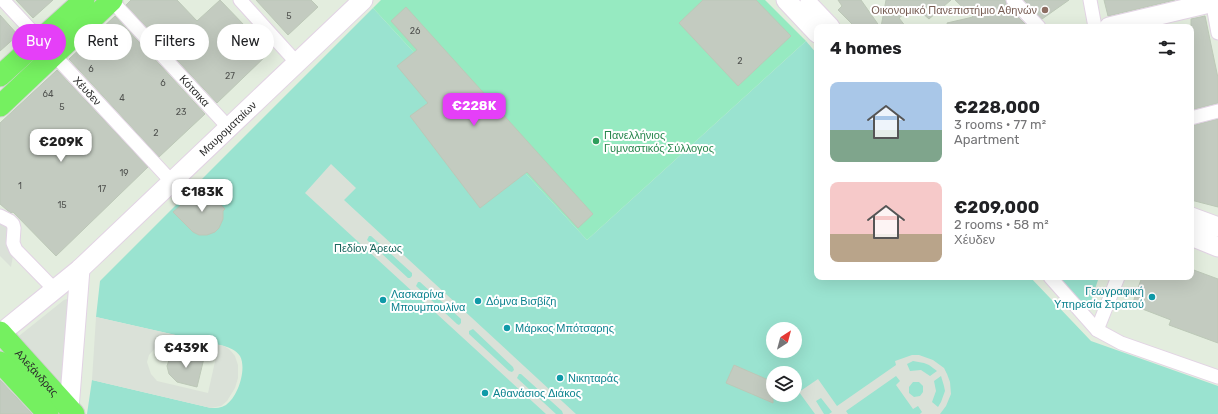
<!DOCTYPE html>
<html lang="en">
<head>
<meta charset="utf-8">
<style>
	body { margin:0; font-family:Rubik,sans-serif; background:#f2f2f2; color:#202124; height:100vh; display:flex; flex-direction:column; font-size:15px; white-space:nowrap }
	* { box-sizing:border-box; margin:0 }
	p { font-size:13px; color:#757577 }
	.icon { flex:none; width:22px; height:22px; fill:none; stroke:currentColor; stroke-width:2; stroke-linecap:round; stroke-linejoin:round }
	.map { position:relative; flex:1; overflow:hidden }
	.sheet { position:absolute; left:814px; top:24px; width:380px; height:256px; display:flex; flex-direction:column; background:#fff; border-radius:8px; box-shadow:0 4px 16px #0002 }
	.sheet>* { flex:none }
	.hud { position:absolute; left:12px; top:24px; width:380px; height:36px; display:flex; gap:8px }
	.needle { width:26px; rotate:36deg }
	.controls { position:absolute; left:766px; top:322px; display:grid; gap:8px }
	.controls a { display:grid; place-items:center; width:36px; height:36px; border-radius:50%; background:#fff; box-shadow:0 4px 16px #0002; font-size:20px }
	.price { position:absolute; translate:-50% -34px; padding:0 9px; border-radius:8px; background:#fff; color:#222; font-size:13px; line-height:26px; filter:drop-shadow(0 1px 2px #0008) }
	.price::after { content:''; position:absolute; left:50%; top:24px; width:12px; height:9px; margin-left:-6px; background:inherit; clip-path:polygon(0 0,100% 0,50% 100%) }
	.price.on { background:#e53ff8; color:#fff }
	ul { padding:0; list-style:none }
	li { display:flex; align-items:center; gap:12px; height:100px; padding:0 16px }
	li span { display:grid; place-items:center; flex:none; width:112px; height:80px; border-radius:8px; color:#555 }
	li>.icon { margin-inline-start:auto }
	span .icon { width:48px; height:48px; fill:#fffc; stroke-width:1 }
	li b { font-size:17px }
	h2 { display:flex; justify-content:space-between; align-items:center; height:48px; padding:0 16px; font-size:17px }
	.tag { padding:0 14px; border-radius:18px; background:#fff; box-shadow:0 4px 16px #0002; font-size:14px; line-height:36px }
	.tag.on { background:#e53ff8; color:#fff }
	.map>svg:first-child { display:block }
</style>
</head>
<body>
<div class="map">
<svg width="1218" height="414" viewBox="0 0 1218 414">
	<rect width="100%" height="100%" fill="#e3edde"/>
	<g fill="#9ae3d0" fill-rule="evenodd">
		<path d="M373 8 587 240 806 41 817 54V277H1030L1091 341 1218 386V414H87L92 380 211 408C216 408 221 408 226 405 238 397 247 369 240 356 236 350 230 348 224 346L96 317 100 281ZM773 329H795V351H773ZM773 373H795V395H773Z"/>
		<polygon points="1058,277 1099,277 1088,310"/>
	</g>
	<polygon fill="#96eac1" points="381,0 765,0 806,41 587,240 373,8"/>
	<g fill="#dae1d8" fill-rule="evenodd">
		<path d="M331 164 356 188 344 200 576 414H563L562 411 521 374H519L517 378 556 414H546L305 193ZM369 236H371L412 273V276L410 278H408L367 240ZM418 282H420L461 319V323L459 325 457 324 416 286ZM473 329 513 367 514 370 512 372 509 371 469 334V331Z"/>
		<polygon points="0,209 18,227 11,267 0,256"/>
		<polygon points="67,299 68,300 63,384 19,336 64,300"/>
		<path d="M96 317 224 346 230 350 235 356 238 365V378L235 388 227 401 221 406 211 408 92 380ZM162 345 216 357 208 393 157 381 151 374 147 362 149 355 156 347Z"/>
		<path d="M912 355H919L933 360 944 368 947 374 950 382 951 394 946 406 940 414H920L922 412 918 406 913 409 896 385 900 381 896 376 846 411 848 414H829L832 412 821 398 816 401 824 414H815L799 392 818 379 837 406 896 365 895 361ZM913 361 924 363 929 365 937 371 930 376 921 370 910 371 907 364ZM941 376 944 386 945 391 941 402 938 407 932 402 936 391 934 381ZM913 382H919L923 386V392L920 396 914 397 909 393V387Z"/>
	</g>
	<g fill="#c3cbc0" stroke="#bcc8b7">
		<polygon points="16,0 53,0 33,18"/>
		<polygon points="131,0 177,0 197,21 220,0 270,52 217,103 126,5"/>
		<polygon points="256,0 311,0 318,7 288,35"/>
		<polygon points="703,0 756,0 791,36 738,86 679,23"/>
		<polygon points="838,0 861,0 880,27 855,27 838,10 842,6"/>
		<polygon points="886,0 951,0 929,19 914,6 899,18 906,27 881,27"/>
		<polygon points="955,0 1005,0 1007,6 1025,24 1024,27 948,27 947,23 973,17"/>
		<polygon points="1024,0 1069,0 1042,19"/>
		<polygon points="1104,0 1175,0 1108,16"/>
		<polygon points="406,7 593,214 578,228 527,172 480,208 410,116 428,103 397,66 417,50 391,21"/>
		<polygon points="0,15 18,35 0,51"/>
		<polygon points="115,16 205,114 159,157 69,59"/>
		<polygon points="1205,16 1218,78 1218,103 1191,110 1191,19"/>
		<polygon points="57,70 148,167 56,256 13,212 11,213 7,210 0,204 0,123"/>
		<polygon points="1218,119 1218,207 1191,200 1191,126"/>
		<polygon points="202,185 225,209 223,211 223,219 219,228 215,232 207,235 199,235 193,232 173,212 181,205 184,205 197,193 196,190"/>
		<polygon points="1191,269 1218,279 1218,343 1169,325 1171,320 1132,305 1142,277 1191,277"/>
		<polygon points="182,352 204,358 197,387 177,382 169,374 167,366 169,360 176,354"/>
		<polygon points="734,365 773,382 773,403 726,383"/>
		<polygon points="0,380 32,414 0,414"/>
	</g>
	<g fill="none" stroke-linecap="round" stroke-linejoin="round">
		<g stroke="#e2d3e4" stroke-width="15">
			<g id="street">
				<path id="s1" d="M3 0 172 182"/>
				<polyline points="240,0 297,63"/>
				<polyline points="1013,0 1039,27"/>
				<polyline points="1090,0 1095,27"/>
				<polyline points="1212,0 1218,33"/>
				<path id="s2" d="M112 1 229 128"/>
				<polyline points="1191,118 1218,111"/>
				<polyline points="0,216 10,221 13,224 14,228 13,243 16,250 55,290"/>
				<polyline points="1050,277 1097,330 1121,343 1218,377"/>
				<polyline points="1097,330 1118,277"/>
			</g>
		</g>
		<g stroke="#e2d3e4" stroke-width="21">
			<g id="secondary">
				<polyline points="786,0 817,33"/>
				<polyline points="809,5 830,27"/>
				<polyline points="1109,27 1218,1"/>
				<polyline points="1191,217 1218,227"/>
				<polyline points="1191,236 1218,247"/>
				<path id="s3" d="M0 334 80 269 363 0"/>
				<polyline points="69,409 80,269"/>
			</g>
		</g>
		<g stroke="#d0d0d0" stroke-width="23">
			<g id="primary">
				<polyline points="0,76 84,0"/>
				<polyline points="0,106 112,0"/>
				<path id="s4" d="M0 332 74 414"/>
				<polyline points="0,362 48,414"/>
			</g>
		</g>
		<use href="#street" stroke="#fff" stroke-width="13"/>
		<use href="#secondary" stroke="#fff" stroke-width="19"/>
		<use href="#primary" stroke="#75f060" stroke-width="21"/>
	</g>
	<circle fill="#8d6e63" stroke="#fff" stroke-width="1.5" cx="1045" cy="10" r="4"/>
	<circle fill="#2e9e5b" stroke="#fff" stroke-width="1.5" cx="596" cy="141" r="4"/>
	<g fill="#0f9aa8" stroke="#fff" stroke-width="1.5">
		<circle cx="1152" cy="297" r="4"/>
		<circle cx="383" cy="300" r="4"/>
		<circle cx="478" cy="301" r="4"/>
		<circle cx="507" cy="328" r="4"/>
		<circle cx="560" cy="378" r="4"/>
		<circle cx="485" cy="393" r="4"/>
	</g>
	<g text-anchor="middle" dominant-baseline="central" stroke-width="4" stroke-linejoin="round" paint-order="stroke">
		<g font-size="9" fill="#515350">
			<text x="289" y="16">5</text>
			<text x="415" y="31">26</text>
			<text x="740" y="61">2</text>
			<text x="91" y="69">6</text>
			<text x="230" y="76">27</text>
			<text x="163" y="83">6</text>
			<text x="48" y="94">64</text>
			<text x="122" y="98">4</text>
			<text x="62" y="107">5</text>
			<text x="181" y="112">23</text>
			<text x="156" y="133">2</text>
			<text x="124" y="173">19</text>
			<text x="20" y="186">1</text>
			<text x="102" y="189">17</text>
			<text x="62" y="205">15</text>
		</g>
		<g font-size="11" fill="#785e54" stroke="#fff" text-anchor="end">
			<text x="1037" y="10">Οικονομικό Πανεπιστήμιο Αθηνών</text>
		</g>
		<g font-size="11" fill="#2b2b2b" stroke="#fff">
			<text stroke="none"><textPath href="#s1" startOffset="124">Χέυδεν</textPath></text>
			<text stroke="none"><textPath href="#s2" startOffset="122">Κότσικα</textPath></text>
			<text stroke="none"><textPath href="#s3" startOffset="307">Μαυροματαίων</textPath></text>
			<text stroke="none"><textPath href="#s4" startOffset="55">Αλεξάνδρας</textPath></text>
		</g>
		<g font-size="11" fill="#27864d" stroke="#fff" text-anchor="start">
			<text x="604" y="135">Πανελλήνιος<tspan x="604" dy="13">Γυμναστικός Σύλλογος</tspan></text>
		</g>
		<g font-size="11" fill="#1b685f" stroke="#fff">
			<text x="368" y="248">Πεδίον Άρεως</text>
		</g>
		<g font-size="11" fill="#0d838f" stroke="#fff" text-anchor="start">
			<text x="1144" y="291" text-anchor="end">Γεωγραφική<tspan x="1144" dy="13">Υπηρεσία Στρατού</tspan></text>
			<text x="391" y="294">Λασκαρίνα<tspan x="391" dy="13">Μπουμπουλίνα</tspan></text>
			<text x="486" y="301">Δόμνα Βισβίζη</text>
			<text x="515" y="328">Μάρκος Μπότσαρης</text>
			<text x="568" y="378">Νικηταράς</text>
			<text x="493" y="393">Αθανάσιος Διάκος</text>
		</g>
	</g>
</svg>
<div class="controls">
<a><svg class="needle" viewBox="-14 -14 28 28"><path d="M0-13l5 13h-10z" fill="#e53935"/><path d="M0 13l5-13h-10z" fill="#757577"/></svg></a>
<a><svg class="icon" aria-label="layers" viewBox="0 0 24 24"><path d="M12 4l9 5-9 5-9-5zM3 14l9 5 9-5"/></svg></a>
</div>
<b class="price on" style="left:474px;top:127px">€228K</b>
<b class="price" style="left:61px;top:163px">€209K</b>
<b class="price" style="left:202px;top:213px">€183K</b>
<b class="price" style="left:186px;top:369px">€439K</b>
<div class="hud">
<a class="tag on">Buy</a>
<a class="tag">Rent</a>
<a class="tag">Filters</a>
<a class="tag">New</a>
</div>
<section class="sheet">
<h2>4 homes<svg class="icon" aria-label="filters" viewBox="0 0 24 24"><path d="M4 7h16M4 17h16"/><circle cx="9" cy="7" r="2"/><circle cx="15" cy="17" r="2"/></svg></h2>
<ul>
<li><span style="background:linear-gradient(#a9c7e8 60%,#7fa58c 0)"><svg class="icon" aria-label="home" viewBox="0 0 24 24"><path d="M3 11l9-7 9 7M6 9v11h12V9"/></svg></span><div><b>€228,000</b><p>3 rooms · 77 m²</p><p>Apartment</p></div></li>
<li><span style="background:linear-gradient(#f6c9c9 65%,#b9a48a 0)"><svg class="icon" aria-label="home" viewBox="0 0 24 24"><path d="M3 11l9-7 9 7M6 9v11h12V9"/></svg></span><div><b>€209,000</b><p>2 rooms · 58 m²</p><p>Χέυδεν</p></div></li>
</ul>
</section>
</div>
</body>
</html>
